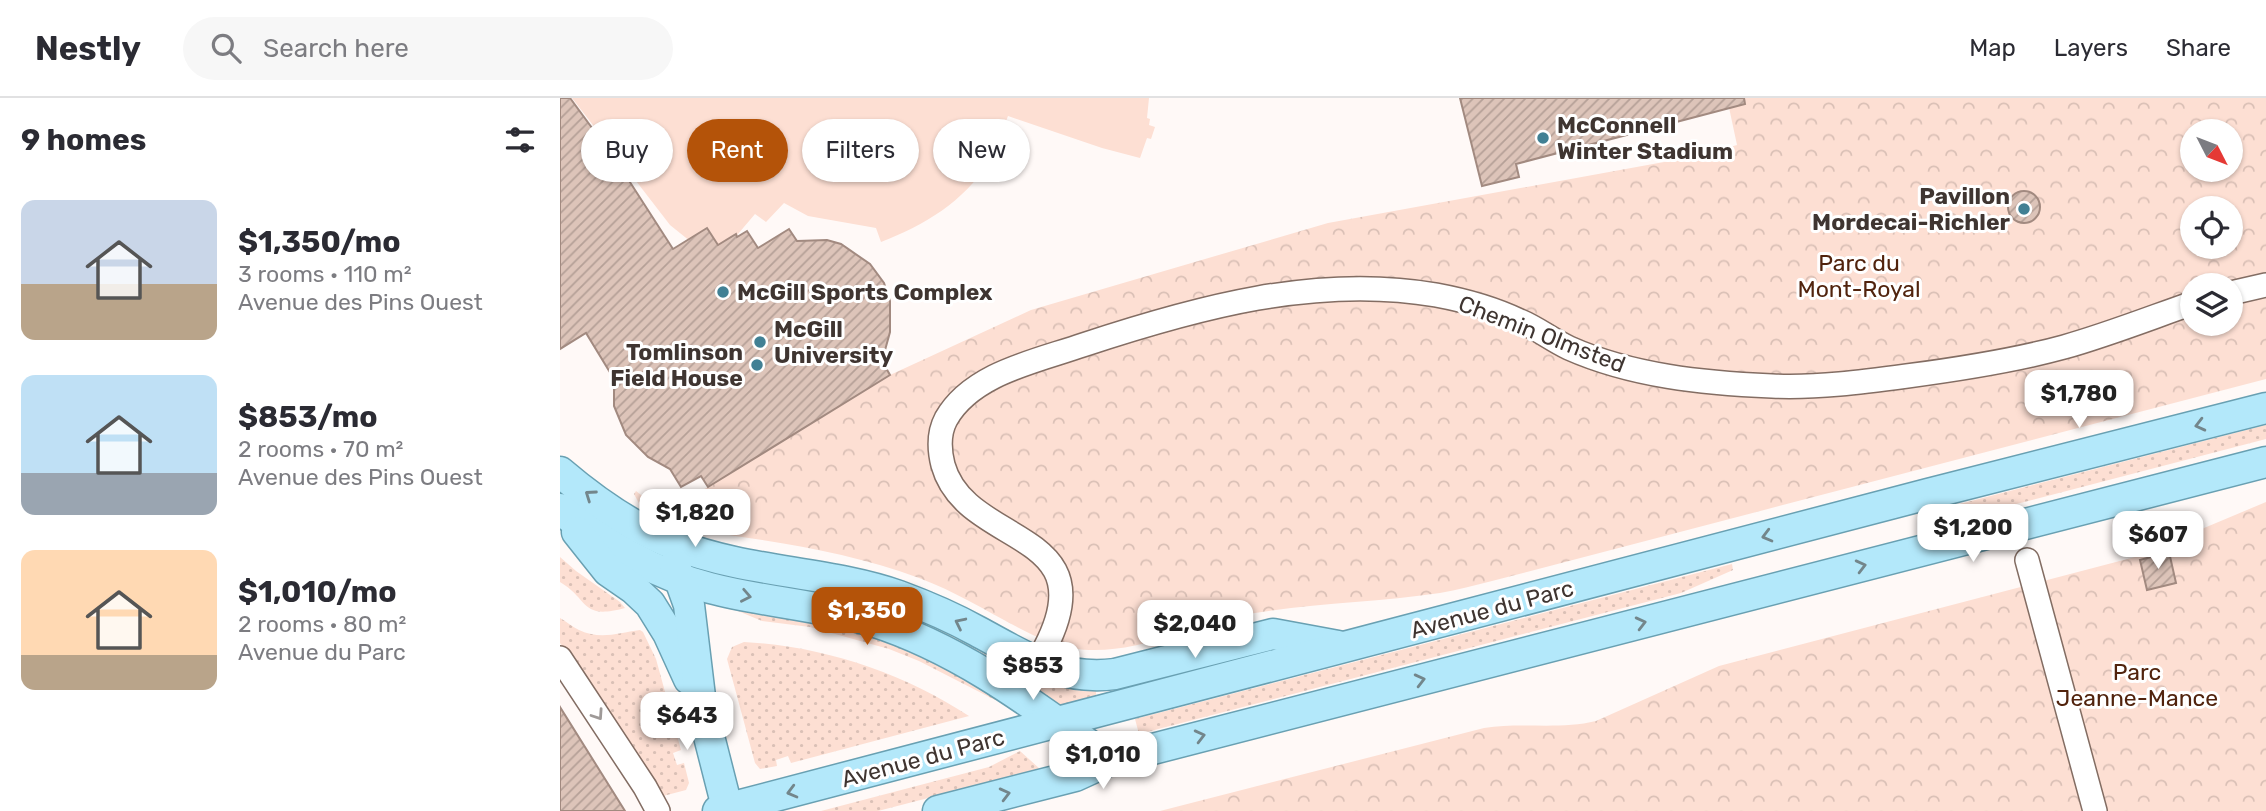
<!DOCTYPE html>
<html lang="en">
<head>
<meta charset="utf-8">
<style>
	body { margin:0; font-family:Rubik,sans-serif; background:#f7f7f7; color:#2b2b33; height:100vh; display:flex; flex-direction:column; font-size:26px; white-space:nowrap }
	* { box-sizing:border-box; margin:0 }
	p { font-size:23px; color:#7c7c81 }
	.icon { flex:none; width:38px; height:38px; fill:none; stroke:currentColor; stroke-width:2; stroke-linecap:round; stroke-linejoin:round }
	.map { position:relative; flex:1; overflow:hidden }
	.sheet { display:flex; flex-direction:column; background:#fff; width:560px }
	.sheet>* { flex:none }
	.top-card { position:absolute; left:21px; top:21px; width:665px; height:63px; display:flex; gap:14px }
	.needle { width:46px; rotate:132deg }
	.buttons { position:absolute; left:1620px; top:21px; display:grid; gap:14px }
	.buttons a { display:grid; place-items:center; width:63px; height:63px; border-radius:50%; background:#fff; box-shadow:0 2px 5px #0004; font-size:35px }
	.price { position:absolute; translate:-50% -60px; padding:0 16px; border-radius:14px; background:#fff; color:#222; font-size:23px; line-height:46px; filter:drop-shadow(0 2px 4px #0008) }
	.price::after { content:''; position:absolute; left:50%; top:42px; width:21px; height:16px; margin-left:-10px; background:inherit; clip-path:polygon(0 0,100% 0,50% 100%) }
	.price.selected { background:#b45309; color:#fff }
	ul { padding:0; list-style:none }
	li { display:flex; align-items:center; gap:21px; height:175px; padding:0 21px }
	li span { display:grid; place-items:center; flex:none; width:196px; height:140px; border-radius:14px; color:#555 }
	li>.icon { margin-inline-start:auto }
	span .icon { width:84px; height:84px; fill:#fffc; stroke-width:1 }
	li b { font-size:30px }
	h2 { display:flex; justify-content:space-between; align-items:center; height:84px; padding:0 21px; font-size:30px }
	.chip { padding:0 24px; border-radius:32px; background:#fff; box-shadow:0 2px 5px #0004; font-size:24px; line-height:63px }
	.chip.selected { background:#b45309; color:#fff }
	header { display:flex; align-items:center; gap:42px; box-sizing:border-box; height:98px; padding:0 35px; background:#fff; border-bottom:2px solid #e1e1e2 }
	header strong { font-size:33px }
	nav { display:flex; gap:38px; margin-inline-start:auto; font-size:24px }
	.search { width:490px; height:63px; background:#f7f7f7; display:flex; align-items:center; gap:18px; box-sizing:border-box; padding:0 24px; border-radius:38px; color:#7c7c81; font-size:26px }
	main { display:flex; flex:1; min-height:0 }
	.map>svg:first-child { display:block }
</style>
</head>
<body>
<header>
<strong>Nestly</strong>
<div class="search"><svg class="icon" aria-label="search" viewBox="0 0 24 24"><circle cx="10" cy="10" r="6"/><path d="M15 15l6 6"/></svg>Search here</div>
<nav><a>Map</a><a>Layers</a><a>Share</a></nav>
</header>
<main>
<section class="sheet">
<h2>9 homes<svg class="icon" aria-label="filters" viewBox="0 0 24 24"><path d="M4 7h16M4 17h16"/><circle cx="9" cy="7" r="2"/><circle cx="15" cy="17" r="2"/></svg></h2>
<ul>
<li><span style="background:linear-gradient(#c9d6e8 60%,#b9a48a 0)"><svg class="icon" aria-label="home" viewBox="0 0 24 24"><path d="M3 11l9-7 9 7M6 9v11h12V9"/></svg></span><div><b>$1,350/mo</b><p>3 rooms · 110 m²</p><p>Avenue des Pins Ouest</p></div></li>
<li><span style="background:linear-gradient(#bfe0f5 70%,#9aa5b1 0)"><svg class="icon" aria-label="home" viewBox="0 0 24 24"><path d="M3 11l9-7 9 7M6 9v11h12V9"/></svg></span><div><b>$853/mo</b><p>2 rooms · 70 m²</p><p>Avenue des Pins Ouest</p></div></li>
<li><span style="background:linear-gradient(#ffd9b3 75%,#b9a48a 0)"><svg class="icon" aria-label="home" viewBox="0 0 24 24"><path d="M3 11l9-7 9 7M6 9v11h12V9"/></svg></span><div><b>$1,010/mo</b><p>2 rooms · 80 m²</p><p>Avenue du Parc</p></div></li>
</ul>
</section>
<div class="map">
<svg width="1706" height="713" viewBox="0 0 1706 713">
	<defs>
		<pattern id="grass-dots" width="8" height="8" patternUnits="userSpaceOnUse" patternTransform="scale(1.75)"><rect width="8" height="8" fill="#fddfd3"/><path d="M2 2h.1M6 6h.1" fill="none" stroke="#dac0b6" stroke-width="1.8" stroke-linecap="round"/></pattern>
		<pattern id="park-crowns" width="20" height="18" patternUnits="userSpaceOnUse" patternTransform="scale(1.75)"><rect width="20" height="18" fill="#fddfd3"/><path d="M2 6a3 3 0 1 1 6 0M12 15a3 3 0 1 1 6 0" fill="none" stroke="#dac0b6"/></pattern>
		<pattern id="building-hatch" width="6" height="6" patternUnits="userSpaceOnUse" patternTransform="scale(1.75)"><rect width="6" height="6" fill="#ddc4b9"/><path d="M-1 1l2-2M0 6l6-6M5 7l2-2" fill="none" stroke="#b5a097"/></pattern>
	</defs>
	<rect width="100%" height="100%" fill="#fff9f7"/>
	<g fill="url(#grass-dots)">
		<polygon points="1706,327 1706,341 1395,422 1392,408"/>
		<polygon points="76,393 112,421 109,428 83,413 74,396"/>
		<path d="M0 459 16 473 60 504 65 510C20 522 30 502 0 484Z"/>
		<polygon points="1172,466 1173,472 1121,495 579,636 575,621"/>
		<polygon points="164,472 271,491 369,523 458,570 464,575 465,581 462,583 161,481"/>
		<polygon points="158,504 256,522 343,547 444,601 435,602 359,563 329,551 250,529 202,523 178,513 157,508"/>
		<path d="M0 520C6 523 12 529 19 532 40 542 58 535 80 532L83 534 96 561 121 652 113 655 117 667 124 665 129 685 126 692 103 698 96 688 0 545Z"/>
		<path d="M184 544C263 548 343 575 409 618L231 665 228 658 216 662 217 668 200 671 195 665 167 561 172 549Z"/>
		<polygon points="483,582 536,590 536,597 496,609 471,592"/>
		<polygon points="460,653 480,671 318,713 261,713 429,669"/>
	</g>
	<g fill="url(#park-crowns)" fill-rule="evenodd">
		<path d="M1167 0H1706V281L932 483C915 487 897 492 880 495 819 504 756 505 695 515 626 526 559 570 488 544 444 525 405 497 359 480 279 450 192 441 109 428L117 413 130 400 330 277 471 212 768 125 1137 58 1177 47ZM1633 33H1671V72H1633ZM1633 110H1671V149H1633ZM1633 187H1671V226H1633Z"/>
		<path d="M1706 404V713H600L924 630C961 624 1000 632 1036 623L1159 568 1575 459Z"/>
	</g>
	<path fill="#fddfd3" d="M12 0H589L587 20 590 21 589 27 595 29 591 41 587 40 580 60 542 50 448 18C442 33 437 50 429 64 403 104 365 127 321 144L316 130 248 118 224 105 206 124 195 116 161 156 151 160 110 127Z"/>
	<g fill="url(#building-hatch)" stroke="#a28a80" stroke-width="2">
		<polygon points="0,0 10,0 57,64 113,151 147,130 158,147 176,136 177,139 187,133 198,150 229,131 237,143 267,142 281,146 310,166 324,185 330,203 330,234 322,263 330,277 148,389 141,378 121,389 110,371 88,359 66,337 54,308 54,281 26,235 0,251"/>
		<polygon points="900,0 1184,0 1185,6 956,66 959,79 922,88"/>
		<circle cx="1464" cy="109" r="16"/>
		<polygon points="1609,454 1616,485 1587,492 1580,462"/>
		<polygon points="0,609 65,713 0,713"/>
	</g>
	<g fill="none" stroke-linecap="round" stroke-linejoin="round">
		<g stroke="#836d63" stroke-width="26">
			<g id="minor">
				<polyline points="1671,195 1706,187"/>
				<polyline points="1467,462 1535,713"/>
				<path d="M485 550C548 429 406 450 383 367 379 351 378 336 386 321 412 275 477 263 523 247 635 210 757 176 876 197 903 202 935 211 960 223 977 230 992 242 1009 250 1072 278 1143 285 1212 288 1257 290 1302 284 1347 278 1400 271 1453 263 1504 249 1547 237 1590 220 1633 205"/>
				<polyline points="0,560 85,689 98,713"/>
			</g>
		</g>
		<g stroke="#69a0b2" stroke-width="33">
			<g id="major">
				<path d="M0 374C34 403 74 431 116 447 188 475 267 473 339 498 366 508 392 519 417 533 464 558 499 583 555 576L713 536 778 548"/>
				<path d="M0 411C42 446 97 477 150 490 203 504 259 507 312 523 401 551 475 608 550 662"/>
				<polyline points="17,434 48,473 74,491 90,506 108,535 129,581"/>
				<polyline points="115,468 129,507 141,607 168,713"/>
				<polyline points="158,713 1368,396 1706,310"/>
				<polyline points="378,713 515,678 550,662 1706,364"/>
			</g>
		</g>
		<use href="#minor" stroke="#fff" stroke-width="23"/>
		<use href="#major" stroke="#b3e8fa" stroke-width="30"/>
	</g>
	<defs><path id="oneway-chevron" d="M-2-3.5L2.5 0L-2 3.5" fill="none" stroke-width="1.6" stroke-linecap="round" stroke-linejoin="round" transform="scale(1.75)"/></defs>
	<g stroke="#73868b">
		<use href="#oneway-chevron" transform="translate(1640 327) rotate(166)"/>
		<use href="#oneway-chevron" transform="translate(30 397) rotate(-145)"/>
		<use href="#oneway-chevron" transform="translate(1207 438) rotate(165)"/>
		<use href="#oneway-chevron" transform="translate(1301 468) rotate(-14)"/>
		<use href="#oneway-chevron" transform="translate(186 498) rotate(11)"/>
		<use href="#oneway-chevron" transform="translate(400 525) rotate(-154)"/>
		<use href="#oneway-chevron" transform="translate(1081 525) rotate(-14)"/>
		<use href="#oneway-chevron" transform="translate(860 582) rotate(-14)"/>
		<use href="#oneway-chevron" transform="translate(640 638) rotate(-14)"/>
		<use href="#oneway-chevron" transform="translate(232 694) rotate(165)"/>
		<use href="#oneway-chevron" transform="translate(445 696) rotate(-14)"/>
	</g>
	<use stroke="#9f9a98" href="#oneway-chevron" transform="translate(38 617) rotate(56)"/>
	<g fill="#418094" stroke="#fff" stroke-width="2.5">
		<circle cx="983" cy="40" r="7"/>
		<circle cx="1464" cy="111" r="7"/>
		<circle cx="163" cy="194" r="7"/>
		<circle cx="200" cy="244" r="7"/>
		<circle cx="197" cy="267" r="7"/>
	</g>
	<g text-anchor="middle" dominant-baseline="central" stroke-width="6" stroke-linejoin="round" paint-order="stroke">
		<g font-size="23" font-weight="bold" fill="#3f3531" stroke="#fff" text-anchor="start">
			<text x="997" y="27">McConnell<tspan x="997" dy="26">Winter Stadium</tspan></text>
			<text x="1450" y="98" text-anchor="end">Pavillon<tspan x="1450" dy="26">Mordecai-Richler</tspan></text>
			<text x="177" y="194">McGill Sports Complex</text>
			<text x="214" y="231">McGill<tspan x="214" dy="26">University</tspan></text>
			<text x="183" y="254" text-anchor="end">Tomlinson<tspan x="183" dy="26">Field House</tspan></text>
		</g>
		<g font-size="23" fill="#51230d" stroke="#fff">
			<text x="1299" y="165">Parc du<tspan x="1299" dy="26">Mont-Royal</tspan></text>
			<text x="1577" y="574">Parc<tspan x="1577" dy="26">Jeanne-Mance</tspan></text>
		</g>
		<g font-size="23" fill="#3f3531" stroke="#fff">
			<text transform="translate(982 236) rotate(21)">Chemin Olmsted</text>
			<text transform="translate(932 511) rotate(-15)">Avenue du Parc</text>
			<text transform="translate(363 660) rotate(-15)">Avenue du Parc</text>
		</g>
	</g>
</svg>
<div class="buttons">
<a><svg class="needle" viewBox="-14 -14 28 28"><path d="M0-13l5 13h-10z" fill="#e53935"/><path d="M0 13l5-13h-10z" fill="#7c7c81"/></svg></a>
<a><svg class="icon" aria-label="locate" viewBox="0 0 24 24"><circle cx="12" cy="12" r="6"/><path d="M12 2v4M12 18v4M2 12h4M18 12h4"/></svg></a>
<a><svg class="icon" aria-label="layers" viewBox="0 0 24 24"><path d="M12 4l9 5-9 5-9-5zM3 14l9 5 9-5"/></svg></a>
</div>
<b class="price" style="left:1519px;top:332px">$1,780</b>
<b class="price" style="left:135px;top:451px">$1,820</b>
<b class="price" style="left:1413px;top:466px">$1,200</b>
<b class="price" style="left:1598px;top:473px">$607</b>
<b class="price selected" style="left:307px;top:549px">$1,350</b>
<b class="price" style="left:635px;top:562px">$2,040</b>
<b class="price" style="left:473px;top:604px">$853</b>
<b class="price" style="left:127px;top:654px">$643</b>
<b class="price" style="left:543px;top:693px">$1,010</b>
<div class="top-card">
<a class="chip">Buy</a>
<a class="chip selected">Rent</a>
<a class="chip">Filters</a>
<a class="chip">New</a>
</div>
</div>
</main>
</body>
</html>
